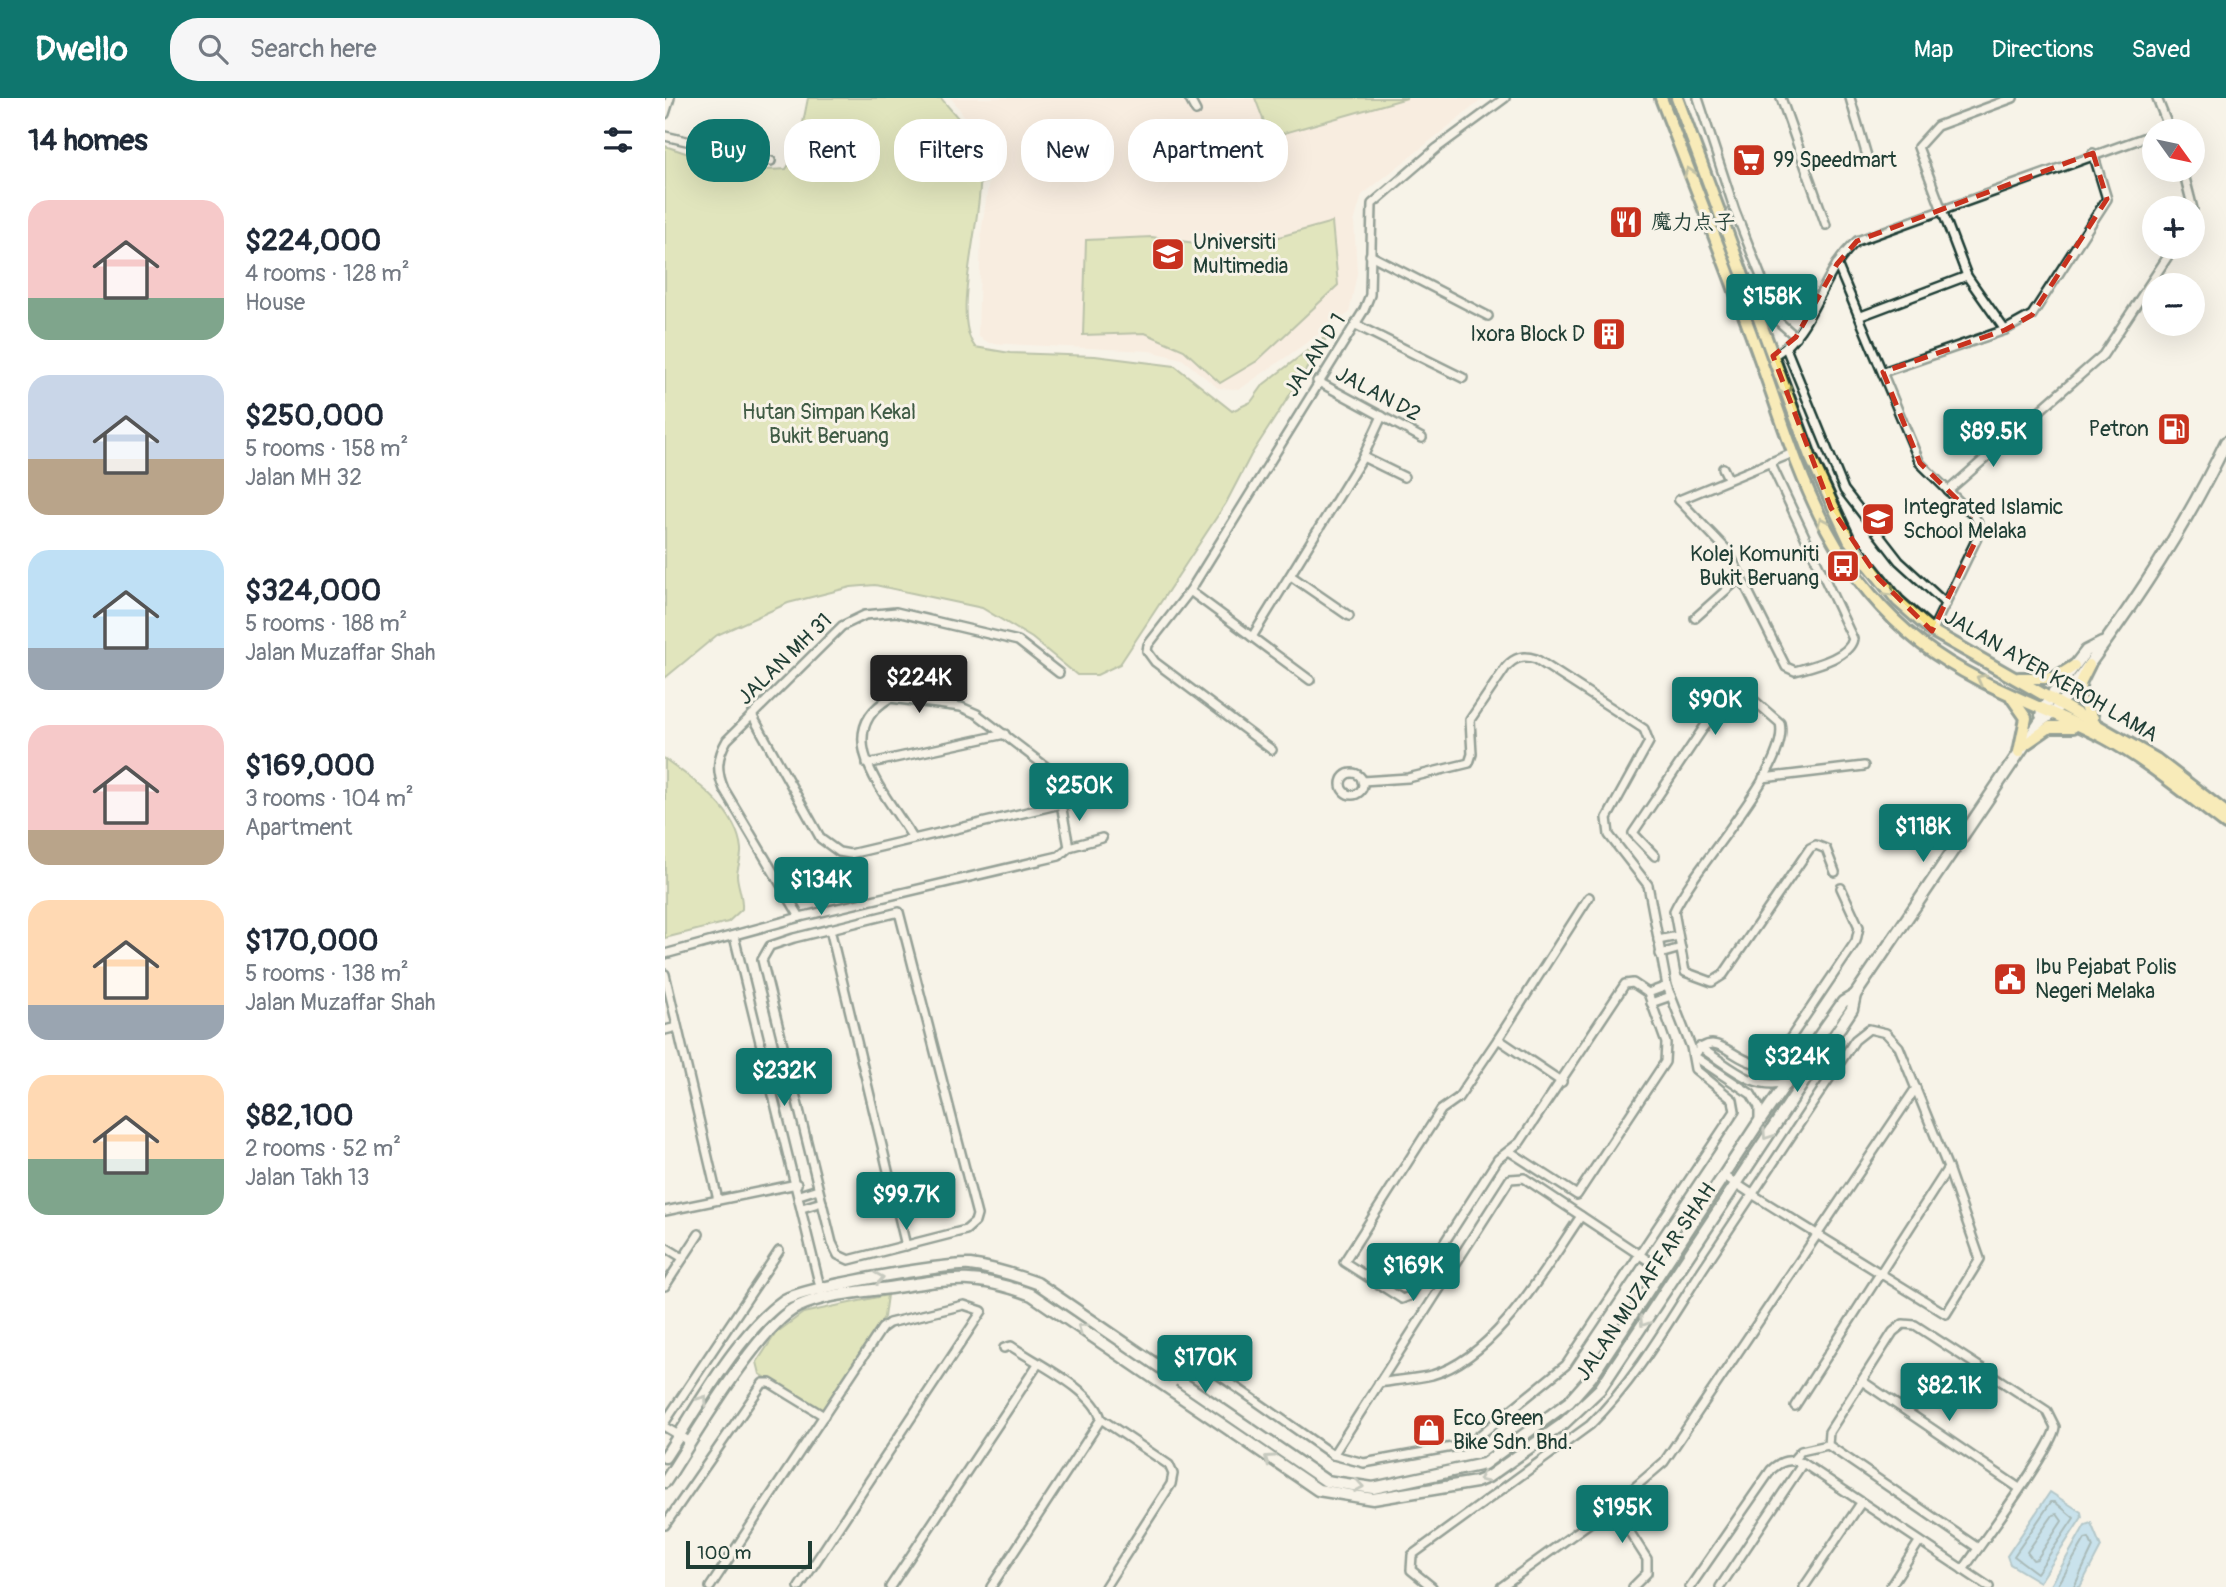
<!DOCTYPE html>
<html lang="en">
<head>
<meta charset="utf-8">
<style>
	body { margin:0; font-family:Pangolin,"LXGW WenKai TC",sans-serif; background:#f6f6f7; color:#1f2937; height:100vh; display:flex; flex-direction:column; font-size:26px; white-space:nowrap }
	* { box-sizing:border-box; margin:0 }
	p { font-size:23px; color:#747a83 }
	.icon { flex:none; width:38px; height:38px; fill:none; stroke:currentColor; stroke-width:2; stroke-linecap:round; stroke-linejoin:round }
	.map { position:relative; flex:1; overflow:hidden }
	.side { display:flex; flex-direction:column; background:#fff; width:665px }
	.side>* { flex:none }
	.guide { position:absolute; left:21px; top:21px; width:665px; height:63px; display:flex; gap:14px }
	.needle { width:46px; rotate:123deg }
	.tools { position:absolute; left:1477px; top:21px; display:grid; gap:14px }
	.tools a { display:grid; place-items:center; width:63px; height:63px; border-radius:50%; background:#fff; box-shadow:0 7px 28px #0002; font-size:35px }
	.scale { position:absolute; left:21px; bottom:18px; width:126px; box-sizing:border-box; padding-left:7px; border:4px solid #1f3d34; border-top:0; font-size:19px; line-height:24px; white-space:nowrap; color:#1f3d34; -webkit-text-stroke:5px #f7f3e8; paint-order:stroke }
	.price { position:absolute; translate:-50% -60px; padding:0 16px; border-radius:7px; background:#0f766e; color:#fff; font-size:23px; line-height:46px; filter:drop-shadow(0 2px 4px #0008) }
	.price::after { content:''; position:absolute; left:50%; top:42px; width:21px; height:16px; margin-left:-10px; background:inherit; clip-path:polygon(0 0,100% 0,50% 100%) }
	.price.current { background:#222; color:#fff }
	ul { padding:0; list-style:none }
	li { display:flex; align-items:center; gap:21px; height:175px; padding:0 28px }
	li span { display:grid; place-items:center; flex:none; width:196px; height:140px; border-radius:21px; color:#555 }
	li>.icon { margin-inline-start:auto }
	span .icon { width:84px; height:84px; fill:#fffc; stroke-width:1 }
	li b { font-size:30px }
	h2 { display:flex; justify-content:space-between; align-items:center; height:84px; padding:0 28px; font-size:30px }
	.tag { padding:0 24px; border-radius:28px; background:#fff; box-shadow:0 7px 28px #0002; font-size:24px; line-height:63px }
	.tag.current { background:#0f766e; color:#fff }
	header { display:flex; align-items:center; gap:42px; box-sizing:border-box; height:98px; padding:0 35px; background:#0f766e; color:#fff }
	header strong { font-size:33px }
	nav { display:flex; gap:38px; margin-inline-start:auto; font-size:24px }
	.search { width:490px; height:63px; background:#f6f6f7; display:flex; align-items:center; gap:18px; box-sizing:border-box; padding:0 24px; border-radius:28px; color:#747a83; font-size:26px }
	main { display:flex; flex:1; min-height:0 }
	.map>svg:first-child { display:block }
</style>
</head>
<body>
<header>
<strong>Dwello</strong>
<div class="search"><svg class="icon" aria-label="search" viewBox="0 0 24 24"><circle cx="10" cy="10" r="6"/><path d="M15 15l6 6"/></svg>Search here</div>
<nav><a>Map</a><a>Directions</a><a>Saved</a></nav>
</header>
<main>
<section class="side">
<h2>14 homes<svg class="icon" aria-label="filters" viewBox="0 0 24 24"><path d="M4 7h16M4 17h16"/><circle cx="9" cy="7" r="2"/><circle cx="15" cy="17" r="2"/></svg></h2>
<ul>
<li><span style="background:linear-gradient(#f6c9c9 70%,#7fa58c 0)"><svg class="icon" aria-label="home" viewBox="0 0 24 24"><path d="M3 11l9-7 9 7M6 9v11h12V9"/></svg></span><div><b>$224,000</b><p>4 rooms · 128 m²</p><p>House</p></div></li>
<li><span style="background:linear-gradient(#c9d6e8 60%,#b9a48a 0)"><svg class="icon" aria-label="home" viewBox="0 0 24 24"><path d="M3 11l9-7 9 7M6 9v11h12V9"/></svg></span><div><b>$250,000</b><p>5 rooms · 158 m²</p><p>Jalan MH 32</p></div></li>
<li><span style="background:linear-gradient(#bfe0f5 70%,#9aa5b1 0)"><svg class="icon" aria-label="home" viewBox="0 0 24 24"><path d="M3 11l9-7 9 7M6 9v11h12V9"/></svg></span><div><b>$324,000</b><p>5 rooms · 188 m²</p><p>Jalan Muzaffar Shah</p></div></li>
<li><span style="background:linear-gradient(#f6c9c9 75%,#b9a48a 0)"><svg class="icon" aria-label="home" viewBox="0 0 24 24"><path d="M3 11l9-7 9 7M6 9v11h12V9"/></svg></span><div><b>$169,000</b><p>3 rooms · 104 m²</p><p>Apartment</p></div></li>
<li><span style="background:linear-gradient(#ffd9b3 75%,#9aa5b1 0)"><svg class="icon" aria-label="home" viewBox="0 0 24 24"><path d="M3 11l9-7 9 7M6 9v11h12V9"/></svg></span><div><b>$170,000</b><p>5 rooms · 138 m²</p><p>Jalan Muzaffar Shah</p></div></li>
<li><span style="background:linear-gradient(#ffd9b3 60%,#7fa58c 0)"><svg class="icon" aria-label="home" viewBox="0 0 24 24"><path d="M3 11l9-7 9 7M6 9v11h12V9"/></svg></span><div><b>$82,100</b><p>2 rooms · 52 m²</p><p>Jalan Takh 13</p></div></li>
</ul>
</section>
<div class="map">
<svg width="1561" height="1489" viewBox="0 0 1561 1489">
	<rect width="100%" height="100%" fill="#f7f3e8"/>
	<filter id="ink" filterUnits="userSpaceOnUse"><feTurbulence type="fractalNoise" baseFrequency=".0143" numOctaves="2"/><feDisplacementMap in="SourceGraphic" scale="14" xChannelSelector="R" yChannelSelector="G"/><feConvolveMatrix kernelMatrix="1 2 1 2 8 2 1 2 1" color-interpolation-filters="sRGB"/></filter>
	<g filter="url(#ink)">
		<polygon fill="#f9e6d7" points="286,0 819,0 697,97 689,124 692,175 684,215 575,291 553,290 517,261 485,253 324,245 313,238 316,137 324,83 322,48"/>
		<g fill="#c6d589" stroke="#72895e" stroke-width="2">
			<path d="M143 0H276C288 15 304 30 311 48 330 92 281 212 310 249L345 255 430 258 510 268 567 313 586 304 599 286 664 236 586 357 561 405 455 566 432 577H412L367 540 317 510 210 487 186 489 123 505 52 537 0 580V48C37 61 82 75 121 71L132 55Z"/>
			<polygon points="590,0 742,0 605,39"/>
			<polygon points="667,124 673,187 592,263 555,285 519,252 480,235 418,237 421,142 487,139 559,149 603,142"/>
			<path d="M0 661C29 682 72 711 76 751 77 760 72 769 72 778 73 789 78 799 77 811L63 824 0 840Z"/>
			<polygon points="222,1197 219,1219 156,1314 95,1276 92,1264 111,1235 138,1215"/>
		</g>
		<g fill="#90cef1" stroke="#6394a5" stroke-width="2">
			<polygon points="1385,1394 1416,1414 1417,1419 1375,1484 1345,1466 1342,1458"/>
			<polygon points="1426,1425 1436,1449 1415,1489 1385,1489 1420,1427"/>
		</g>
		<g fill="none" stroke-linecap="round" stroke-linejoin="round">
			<g stroke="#4c7780" stroke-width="2">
				<polygon points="1386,1404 1390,1404 1409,1420 1372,1475 1349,1458"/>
				<polygon points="1392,1416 1397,1423 1372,1461 1368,1462 1362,1454 1388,1417"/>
				<polyline points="1392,1489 1420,1441 1424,1440 1428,1449 1409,1489"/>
			</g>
			<g stroke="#1f3d34" stroke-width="12">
				<g id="street">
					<polyline points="524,0 531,13"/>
					<polyline points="1033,0 1070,113 1110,214 1114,224 1131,239"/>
					<polyline points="1116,0 1161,127"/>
					<polyline points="1185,0 1204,65"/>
					<polyline points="1492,0 1505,33"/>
					<polyline points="0,16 5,0"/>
					<polyline points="0,38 106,63"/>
					<polyline points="1518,72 1528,111"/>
					<polyline points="705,157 823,218"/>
					<polyline points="1172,166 1255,365 1310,419 1316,432 1267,533"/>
					<polyline points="1196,218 1302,178"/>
					<polyline points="691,227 798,280"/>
					<polyline points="1340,232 1302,178 1253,49 1272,28 1348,0"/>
					<polyline points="1121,250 1179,392 1234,463 1281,506"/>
					<path d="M1108 258C1150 234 1155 174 1192 143L1489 36"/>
					<polyline points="1218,274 1340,232 1367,217 1442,101 1428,55"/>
					<polyline points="652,283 757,340"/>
					<polyline points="698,359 739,379"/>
					<polyline points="1058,370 1063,380"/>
					<polyline points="1283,393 1438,257 1509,149"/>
					<path d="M1014 402 1063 453 1121 569 1130 573C1147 568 1184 560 1188 541L1105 364"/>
					<polyline points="1014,402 1128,355"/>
					<polyline points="626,478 684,518"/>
					<polyline points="525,493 645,582"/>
					<polyline points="1030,520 1077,478"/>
					<polyline points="587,539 698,359 717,318"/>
					<path d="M87 617 156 741 174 754 185 756 396 706 404 690 397 681 312 616 296 609 225 600C163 636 223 699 248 740"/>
					<polyline points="607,652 490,564 482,553 483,547 525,493 699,212 705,197 707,106 772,50 840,0"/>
					<polyline points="202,666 340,636"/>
					<circle cx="687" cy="686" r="11"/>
					<polyline points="1098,680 1199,668"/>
					<polyline points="396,706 404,749"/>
					<path d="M990 758 968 735 1064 592 1076 591 1115 625C1126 669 1029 768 1009 813L1020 874 1047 884 1058 877 1145 750 1151 747 1161 751 1170 774"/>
					<polygon points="234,814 312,1117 310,1124 301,1132 184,1162 173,1157 167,1145 97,862 105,848 129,840"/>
					<path d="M135 819 59 691C51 673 52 659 62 642L177 528 200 517 231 514 353 543 394 575"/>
					<polyline points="165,831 241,1148"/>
					<polyline points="69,838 156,1193"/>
					<polyline points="993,842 1013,838"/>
					<polyline points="0,856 135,819 394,758 404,749 437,740"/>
					<polyline points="995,856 1016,850"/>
					<polyline points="0,876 53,1102"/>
					<polyline points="983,895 1002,888"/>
					<polyline points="986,905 1006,898"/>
					<polyline points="0,932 12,929"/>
					<polyline points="833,941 793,1000 776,1012 679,1164 737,1201 745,1198 833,1061 855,1044 960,886 968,885 983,895 1001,945 1000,964 912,1097 844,1053"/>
					<path d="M1034 949C1062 965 1087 994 1121 984"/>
					<path d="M1029 958C1055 921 1076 984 1112 960L1191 843 1194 829 1176 790"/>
					<polyline points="1029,958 1086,996 1094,1009 1094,1024"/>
					<polyline points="897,984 833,941 924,799"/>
					<polyline points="134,1097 153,1091"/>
					<polyline points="137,1110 157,1104"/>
					<polyline points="0,1113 132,1086"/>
					<polyline points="0,1149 18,1160"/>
					<polyline points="0,1188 34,1136"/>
					<path d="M339 1250 346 1248C371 1265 429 1292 436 1321L504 1367 508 1376 506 1386 440 1489"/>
					<polyline points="1197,1283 1354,1390"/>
					<path d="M714 1285C731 1282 750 1281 767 1277 831 1259 881 1169 916 1118"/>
					<path d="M504 1290 528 1259 668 1357 699 1365 804 1346 901 1267 1070 1013 1068 1002 1030 971 1026 949 1002 888 983 787 944 737 942 720 984 644 979 631 871 561C858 557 850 559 841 569L805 622 807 656 804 665 743 680 697 683"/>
					<polyline points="1130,1308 1283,1070"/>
					<polyline points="0,1324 114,1153"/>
					<polyline points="0,1329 26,1344"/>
					<polyline points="668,1357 845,1081 859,1080 996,1171"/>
					<polyline points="1128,1362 1136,1353 1163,1347"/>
					<polyline points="948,1408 982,1461 982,1475 968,1489"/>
					<polyline points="0,1427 98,1285 105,1285 159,1318"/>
					<path d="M1298 1472C1315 1447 1388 1350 1390 1329L1382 1313 1250 1227 1238 1226 1228 1234 1164 1334 1163 1347 1313 1450"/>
					<polyline points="45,1489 217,1230 224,1225 299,1207 317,1213 134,1489"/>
					<polyline points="225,1489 373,1266"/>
					<polyline points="326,1489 436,1321"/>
					<path d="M767 1489 746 1472 747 1457 925 1327C970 1283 1003 1225 1037 1172 1088 1095 1139 1018 1190 942L1204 931 1221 935 1234 949 1283 1070 1315 1161 1281 1216 1087 1096 1058 1077"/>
					<polyline points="836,1489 948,1408 999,1364 1251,990"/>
					<path d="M1025 1489 1106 1372C1117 1362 1124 1361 1138 1365L1324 1489"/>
					<polyline points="1055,1489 1138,1365"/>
					<polyline points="1139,1489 1196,1405"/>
					<polyline points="1225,1489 1254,1444"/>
				</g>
			</g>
			<g stroke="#1f3d34" stroke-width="15">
				<g id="secondary">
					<polyline points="1376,617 1384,601 1421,553 1437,545"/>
					<path d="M0 1359C31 1312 73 1235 118 1203 135 1190 282 1165 305 1167 327 1170 350 1177 372 1185L661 1383 708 1390 819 1366 904 1304 926 1279 1094 1024 1178 904 1190 897"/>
					<path d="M0 1384C27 1343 92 1229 132 1209 161 1195 199 1194 231 1189 289 1180 311 1176 367 1197L653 1392 708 1401 811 1384 823 1379 898 1326 935 1291 1187 911 1190 897 1375 624 1388 615C1453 529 1514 443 1561 344"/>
				</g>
			</g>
			<g stroke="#1f3d34" stroke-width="16">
				<g id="primary">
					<path d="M996 0C1028 82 1060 164 1090 247 1132 362 1155 466 1257 546 1311 588 1380 609 1440 640 1483 663 1522 697 1561 726"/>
					<polyline points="1012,0 1145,358 1184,442 1233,503 1267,533 1491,661 1561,715"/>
					<polyline points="1424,567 1416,583 1413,598 1428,620"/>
					<polyline points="1354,580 1390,580 1409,568"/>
					<polyline points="1347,600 1361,620 1354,654"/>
					<polyline points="1359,647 1385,629 1408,629"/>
				</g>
			</g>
			<use href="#street" stroke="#f7f3e8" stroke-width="7"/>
			<use href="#secondary" stroke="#f7f3e8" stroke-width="10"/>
			<use href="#primary" stroke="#f8e281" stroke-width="10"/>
		</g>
		<defs><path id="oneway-chevron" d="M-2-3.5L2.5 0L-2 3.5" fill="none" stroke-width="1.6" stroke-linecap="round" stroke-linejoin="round" transform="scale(1.75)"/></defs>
		<g stroke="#818757">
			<use href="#oneway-chevron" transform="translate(1024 74) rotate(-110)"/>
			<use href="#oneway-chevron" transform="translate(1121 294) rotate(70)"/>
			<use href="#oneway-chevron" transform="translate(1157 424) rotate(-116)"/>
			<use href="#oneway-chevron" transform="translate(1225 494) rotate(49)"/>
			<use href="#oneway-chevron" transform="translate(1316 581) rotate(-152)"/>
		</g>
		<g stroke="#8b988e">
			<use href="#oneway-chevron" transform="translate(1102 1037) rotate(124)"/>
			<use href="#oneway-chevron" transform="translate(214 1180) rotate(-9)"/>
			<use href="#oneway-chevron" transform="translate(979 1224) rotate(123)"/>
			<use href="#oneway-chevron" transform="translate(417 1230) rotate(-146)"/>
			<use href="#oneway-chevron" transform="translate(38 1302) rotate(-55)"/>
			<use href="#oneway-chevron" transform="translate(604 1361) rotate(-145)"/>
			<use href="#oneway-chevron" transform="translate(818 1380) rotate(156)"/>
			<use href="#oneway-chevron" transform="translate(694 1388) rotate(9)"/>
		</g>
	</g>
	<path d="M0 0H1561V1489H0ZM1428 55 1442 101 1367 217 1340 232 1218 274 1255 365 1310 419 1316 432 1267 533 1214 481 1166 410 1108 258 1131 239 1172 166 1192 143Z" fill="#f7f3e8" fill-opacity=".55" fill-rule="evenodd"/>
	<path fill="none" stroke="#c8321e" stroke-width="5" stroke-dasharray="14 9" stroke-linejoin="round" d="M1428 55 1442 101 1367 217 1340 232 1218 274 1255 365 1310 419 1316 432 1267 533 1214 481 1166 410 1108 258 1131 239 1172 166 1192 143Z"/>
	<defs>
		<g id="supermarket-square" transform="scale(1.75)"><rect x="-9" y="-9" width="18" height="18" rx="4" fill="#c8321e" stroke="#f7f3e8"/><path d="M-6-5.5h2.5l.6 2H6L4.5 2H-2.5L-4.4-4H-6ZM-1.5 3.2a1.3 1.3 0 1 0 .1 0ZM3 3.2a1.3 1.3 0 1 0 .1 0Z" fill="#fff"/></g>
		<g id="restaurant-square" transform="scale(1.75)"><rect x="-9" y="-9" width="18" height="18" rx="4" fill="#c8321e" stroke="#f7f3e8"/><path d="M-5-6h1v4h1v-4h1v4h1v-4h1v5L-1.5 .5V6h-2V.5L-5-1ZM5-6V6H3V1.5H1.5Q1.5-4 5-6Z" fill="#fff"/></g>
		<g id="university-square" transform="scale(1.75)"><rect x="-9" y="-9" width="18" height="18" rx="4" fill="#c8321e" stroke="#f7f3e8"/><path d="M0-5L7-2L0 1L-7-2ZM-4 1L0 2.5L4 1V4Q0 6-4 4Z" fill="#fff"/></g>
		<g id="building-square" transform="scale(1.75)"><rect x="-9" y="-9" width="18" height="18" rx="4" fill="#c8321e" stroke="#f7f3e8"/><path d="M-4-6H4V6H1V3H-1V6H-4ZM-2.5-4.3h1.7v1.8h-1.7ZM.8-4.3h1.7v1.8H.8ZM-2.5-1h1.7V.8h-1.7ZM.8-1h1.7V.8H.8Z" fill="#fff"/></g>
		<g id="fuel-square" transform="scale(1.75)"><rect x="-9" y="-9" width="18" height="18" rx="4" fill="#c8321e" stroke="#f7f3e8"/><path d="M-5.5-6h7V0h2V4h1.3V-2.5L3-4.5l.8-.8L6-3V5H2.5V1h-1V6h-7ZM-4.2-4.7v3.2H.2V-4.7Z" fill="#fff"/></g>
		<g id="school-square" transform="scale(1.75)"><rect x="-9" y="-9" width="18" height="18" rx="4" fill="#c8321e" stroke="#f7f3e8"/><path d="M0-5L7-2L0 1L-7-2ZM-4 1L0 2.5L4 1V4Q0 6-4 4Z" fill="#fff"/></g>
		<g id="bus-square" transform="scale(1.75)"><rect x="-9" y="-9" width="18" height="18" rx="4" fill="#c8321e" stroke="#f7f3e8"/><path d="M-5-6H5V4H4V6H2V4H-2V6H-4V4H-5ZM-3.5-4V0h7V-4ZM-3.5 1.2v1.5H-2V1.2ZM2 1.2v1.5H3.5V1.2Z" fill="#fff"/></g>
		<g id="civic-square" transform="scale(1.75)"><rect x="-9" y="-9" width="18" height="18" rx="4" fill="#c8321e" stroke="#f7f3e8"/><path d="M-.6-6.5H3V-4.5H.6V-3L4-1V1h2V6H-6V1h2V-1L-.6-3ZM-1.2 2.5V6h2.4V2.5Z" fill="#fff"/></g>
		<g id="shop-square" transform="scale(1.75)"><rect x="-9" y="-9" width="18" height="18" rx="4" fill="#c8321e" stroke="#f7f3e8"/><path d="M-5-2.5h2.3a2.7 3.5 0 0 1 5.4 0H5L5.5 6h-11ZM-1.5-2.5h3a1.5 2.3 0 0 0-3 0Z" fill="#fff"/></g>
	</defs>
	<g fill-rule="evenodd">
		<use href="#supermarket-square" x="1084" y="62"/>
		<use href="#restaurant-square" x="961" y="124"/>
		<use href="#university-square" x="503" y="156"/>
		<use href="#building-square" x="944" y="236"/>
		<use href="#fuel-square" x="1509" y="331"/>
		<use href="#school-square" x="1213" y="421"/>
		<use href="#bus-square" x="1178" y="468"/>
		<use href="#civic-square" x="1345" y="881"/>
		<use href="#shop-square" x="764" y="1332"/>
	</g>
	<g text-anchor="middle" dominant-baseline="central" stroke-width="6" stroke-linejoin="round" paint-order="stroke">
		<g font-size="21" fill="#1f3d34" stroke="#f7f3e8" text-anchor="start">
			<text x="1108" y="62">99 Speedmart</text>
			<text x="986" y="124">魔力点子</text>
			<text x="528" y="144">Universiti<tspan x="528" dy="24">Multimedia</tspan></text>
			<text x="920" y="236" text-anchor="end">Ixora Block D</text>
			<text x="1484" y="331" text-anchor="end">Petron</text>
			<text x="1238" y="409">Integrated Islamic<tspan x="1238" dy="24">School Melaka</tspan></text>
			<text x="1154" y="456" text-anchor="end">Kolej Komuniti<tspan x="1154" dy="24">Bukit Beruang</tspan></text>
			<text x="1370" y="869">Ibu Pejabat Polis<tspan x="1370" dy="24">Negeri Melaka</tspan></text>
			<text x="788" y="1320">Eco Green<tspan x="788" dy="24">Bike Sdn. Bhd.</tspan></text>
		</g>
		<g font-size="21" fill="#1f3d34" stroke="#f7f3e8">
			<text transform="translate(650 257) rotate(-57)">JALAN D 1</text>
			<text transform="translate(713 296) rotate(28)">JALAN D2</text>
			<text transform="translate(120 561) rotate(-44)">JALAN MH 31</text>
			<text transform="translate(1386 578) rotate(30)">JALAN AYER KEROH LAMA</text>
			<text transform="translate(981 1184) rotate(-56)">JALAN MUZAFFAR SHAH</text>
		</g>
		<g font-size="21" fill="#405b45" stroke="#f7f3e8">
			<text x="164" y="314">Hutan Simpan Kekal<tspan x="164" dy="24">Bukit Beruang</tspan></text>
		</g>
	</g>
</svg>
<div class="tools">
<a><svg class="needle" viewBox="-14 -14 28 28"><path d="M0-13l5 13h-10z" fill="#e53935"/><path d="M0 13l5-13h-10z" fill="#747a83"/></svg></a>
<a>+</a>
<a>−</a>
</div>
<div class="scale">100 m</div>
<b class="price" style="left:1107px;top:236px">$158K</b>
<b class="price" style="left:1328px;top:371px">$89.5K</b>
<b class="price current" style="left:254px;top:617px">$224K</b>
<b class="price" style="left:1050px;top:639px">$90K</b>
<b class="price" style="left:414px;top:725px">$250K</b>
<b class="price" style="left:1258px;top:766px">$118K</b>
<b class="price" style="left:156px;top:819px">$134K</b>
<b class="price" style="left:1132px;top:996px">$324K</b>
<b class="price" style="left:119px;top:1010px">$232K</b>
<b class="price" style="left:241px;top:1134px">$99.7K</b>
<b class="price" style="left:748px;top:1205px">$169K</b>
<b class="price" style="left:540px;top:1297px">$170K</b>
<b class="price" style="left:1284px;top:1325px">$82.1K</b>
<b class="price" style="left:957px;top:1447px">$195K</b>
<div class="guide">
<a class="tag current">Buy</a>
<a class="tag">Rent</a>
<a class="tag">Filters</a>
<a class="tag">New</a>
<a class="tag">Apartment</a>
</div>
</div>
</main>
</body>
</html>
